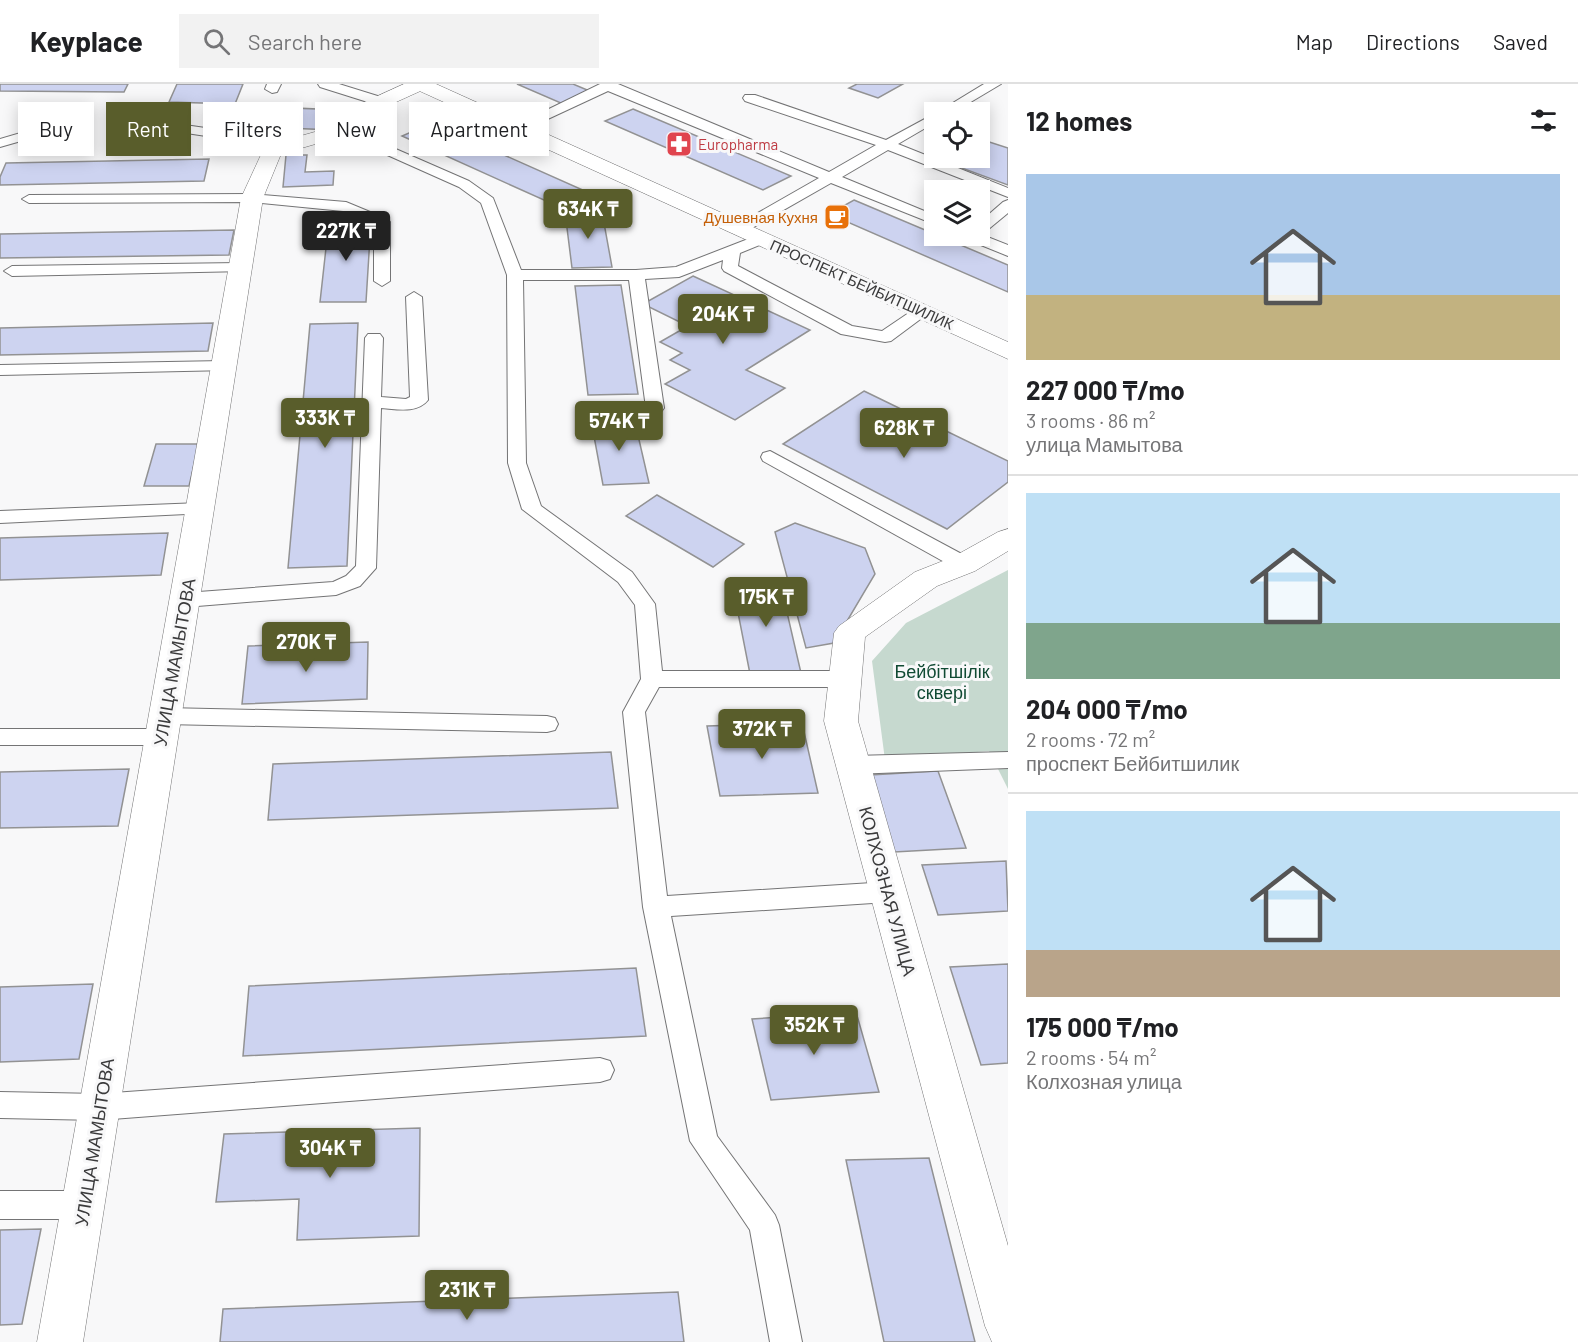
<!DOCTYPE html>
<html lang="en">
<head>
<meta charset="utf-8">
<style>
	body { margin:0; font-family:Barlow,sans-serif; background:#f2f2f2; color:#202124; height:100vh; display:flex; flex-direction:column; font-size:22px; white-space:nowrap }
	* { box-sizing:border-box; margin:0 }
	p { font-size:20px; color:#757577 }
	.icon { flex:none; width:33px; height:33px; fill:none; stroke:currentColor; stroke-width:2; stroke-linecap:round; stroke-linejoin:round }
	.map { position:relative; flex:1; overflow:hidden }
	.panel { display:flex; flex-direction:column; background:#fff; width:570px }
	.panel>* { flex:none }
	.guide { position:absolute; left:18px; top:18px; width:570px; height:54px; display:flex; gap:12px }
	.controls { position:absolute; left:924px; top:18px; display:grid; gap:12px }
	.controls a { display:grid; place-items:center; width:66px; height:66px; border-radius:0px; background:#fff; box-shadow:0 3px 15px #0003; font-size:30px }
	.price { position:absolute; translate:-50% -51px; padding:0 14px; border-radius:6px; background:#595d2b; color:#fff; font-size:20px; line-height:39px; filter:drop-shadow(0 2px 3px #0008) }
	.price::after { content:''; position:absolute; left:50%; top:36px; width:18px; height:14px; margin-left:-9px; background:inherit; clip-path:polygon(0 0,100% 0,50% 100%) }
	.price.active { background:#222; color:#fff }
	ul { padding:0; list-style:none }
	li { display:grid; align-content:center; gap:12px; height:318px; padding:0 18px }
	li+li { border-top:2px solid #e0e0e0 }
	li span { display:grid; place-items:center; height:186px; border-radius:0px; color:#555 }
	li>.icon { margin-inline-start:auto }
	span .icon { width:108px; height:108px; fill:#fffc; stroke-width:1 }
	li b { font-size:26px }
	h2 { display:flex; justify-content:space-between; align-items:center; height:72px; padding:0 18px; font-size:26px }
	.tag { padding:0 21px; border-radius:0px; background:#fff; box-shadow:0 3px 15px #0003; font-size:21px; line-height:54px }
	.tag.active { background:#595d2b; color:#fff }
	header { display:flex; align-items:center; gap:36px; box-sizing:border-box; height:84px; padding:0 30px; background:#fff; border-bottom:2px solid #e0e0e0 }
	header strong { font-size:28px }
	nav { display:flex; gap:33px; margin-inline-start:auto; font-size:21px }
	.search { width:420px; height:54px; background:#f2f2f2; display:flex; align-items:center; gap:15px; box-sizing:border-box; padding:0 21px; border-radius:0px; color:#757577; font-size:22px }
	main { display:flex; flex:1; min-height:0 }
	.map>svg:first-child { display:block }
</style>
</head>
<body>
<header>
<strong>Keyplace</strong>
<div class="search"><svg class="icon" aria-label="search" viewBox="0 0 24 24"><circle cx="10" cy="10" r="6"/><path d="M15 15l6 6"/></svg>Search here</div>
<nav><a>Map</a><a>Directions</a><a>Saved</a></nav>
</header>
<main>
<div class="map">
<svg width="1008" height="1258" viewBox="0 0 1008 1258">
	<rect width="100%" height="100%" fill="#f8f8f9"/>
	<polygon fill="#c6d9cf" points="1008,486 1008,705 989,667 885,676 872,577 906,539"/>
	<g fill="#cdd3f0" stroke="#929293" stroke-width="1.5">
		<polygon points="0,0 128,0 124,8 0,7"/>
		<polygon points="177,0 243,0 235,20 169,18"/>
		<polygon points="517,0 573,0 592,8 563,20"/>
		<polygon points="857,0 903,0 878,14 849,4"/>
		<polygon points="221,21 341,26 334,46 212,41"/>
		<polygon points="633,25 791,92 763,106 605,37"/>
		<polygon points="432,39 585,107 555,121 402,52"/>
		<polygon points="980,55 1008,64 1008,101 940,76 945,74 980,74"/>
		<polygon points="286,71 307,71 305,88 334,87 333,101 283,103"/>
		<polygon points="209,75 204,97 0,101 0,93 6,79"/>
		<polygon points="854,116 1008,181 1008,208 829,130"/>
		<polygon points="565,128 602,128 612,183 572,184"/>
		<polygon points="329,137 371,137 366,218 320,218"/>
		<polygon points="234,146 229,171 0,174 0,150"/>
		<polygon points="693,192 810,246 746,286 785,304 735,336 665,300 690,286 670,276 682,269 660,258 688,242 643,220"/>
		<polygon points="621,201 638,310 588,311 575,202"/>
		<polygon points="213,239 208,267 0,271 0,244"/>
		<polygon points="358,239 347,482 288,484 310,240"/>
		<polygon points="864,307 1008,377 1008,398 947,445 783,360"/>
		<polygon points="634,334 649,399 603,401 591,336"/>
		<polygon points="156,360 199,360 189,402 144,402"/>
		<polygon points="657,411 744,460 713,483 626,432"/>
		<polygon points="795,439 865,464 875,490 834,559 806,564 775,448"/>
		<polygon points="168,449 161,491 0,496 0,454"/>
		<polygon points="732,498 780,498 801,589 750,590"/>
		<polygon points="368,558 367,615 242,620 248,562"/>
		<polygon points="802,639 818,709 720,712 707,642"/>
		<polygon points="611,668 618,724 268,736 273,680"/>
		<polygon points="129,685 118,742 0,744 0,688"/>
		<polygon points="938,687 966,764 894,768 870,691"/>
		<polygon points="1006,777 1008,827 938,831 922,781"/>
		<polygon points="1008,880 1008,979 981,981 950,883"/>
		<polygon points="636,884 646,952 243,972 249,902"/>
		<polygon points="93,900 79,975 0,978 0,903"/>
		<polygon points="856,928 879,1008 771,1016 752,935"/>
		<polygon points="420,1044 419,1152 297,1156 299,1115 216,1118 224,1050"/>
		<polygon points="929,1074 975,1258 884,1258 846,1076"/>
		<polygon points="41,1145 22,1240 0,1241 0,1146"/>
		<polygon points="678,1208 684,1258 220,1258 223,1225"/>
	</g>
	<g fill="none" stroke-linecap="round" stroke-linejoin="round">
		<g stroke="#747475" stroke-width="2">
			<g id="lane">
				<polygon points="267,0 281,0 277,8 272,9 265,5"/>
				<polygon points="318,0 339,0 384,14 386,17 379,21 374,20 320,3"/>
				<polygon points="600,0 618,0 829,88 876,61 745,17 743,14 745,11 755,11 886,56 934,30 934,39 898,60 1008,104 1008,113 888,66 842,93 934,131 934,140 831,99 745,148 735,148 732,145 735,142 819,94 608,7 522,47 517,48 510,44"/>
				<polygon points="984,0 1001,0 954,28 938,28"/>
				<polygon points="58,38 65,42 63,45 0,63 0,55"/>
				<polygon points="178,40 226,47 277,63 279,66 272,70 226,55 173,47 171,44"/>
				<polygon points="343,42 469,97 493,114 521,186 636,186 676,183 761,150 767,152 769,155 767,158 740,169 738,182 852,242 882,247 916,224 922,223 930,228 891,257 885,258 841,250 724,187 722,184 723,176 679,193 645,195 664,324 661,328 649,328 646,324 629,196 523,196 526,379 541,422 632,488 655,520 662,587 846,587 854,590 857,595 854,600 846,603 659,603 645,628 667,812 888,798 897,801 901,808 897,815 888,818 671,832 717,1052 775,1131 779,1141 802,1258 770,1258 750,1146 690,1057 643,823 623,628 641,595 635,521 618,498 522,425 508,379 507,191 481,119 459,103 338,49 336,46"/>
				<polygon points="252,110 346,118 387,135 390,138 390,197 382,202 374,197 374,140 343,127 252,118 29,119 22,115 29,111"/>
				<polygon points="1008,116 1008,129 985,148 980,149 980,138 1003,118"/>
				<polygon points="980,150 1008,161 1008,172 966,155 963,152"/>
				<polygon points="240,179 248,184 246,187 12,192 4,187 12,182"/>
				<path d="M414 208 422 213 428 316C417 330 396 325 381 324L376 484 360 502 336 511 185 523 178 521 175 516 178 511 185 509 333 498 346 492 356 482 365 254 368 250H380L383 254 381 313 406 315 410 313 406 213Z"/>
				<polygon points="224,277 230,278 233,282 230,286 0,291 0,281"/>
				<polygon points="770,367 971,475 974,480 971,485 964,486 957,485 763,377 761,373 763,369"/>
				<polygon points="200,419 207,421 210,425 207,429 0,439 0,427"/>
				<polygon points="165,624 547,632 555,634 558,640 555,646 547,648 165,640 157,638 154,632 157,626"/>
				<polygon points="0,645 162,645 170,647 173,653 170,659 162,661 0,661"/>
				<polygon points="1008,668 1008,684 853,690 845,687 841,681 845,675 853,672"/>
				<polygon points="600,974 610,977 614,986 610,995 600,998 99,1036 0,1034 0,1008 99,1010"/>
				<polygon points="0,1107 83,1107 94,1111 98,1121 94,1131 83,1135 0,1135"/>
			</g>
		</g>
		<g stroke="#747475" stroke-width="1">
			<g id="street">
				<polygon points="404,0 430,0 427,4 361,34 350,50 281,70 263,114 83,1258 37,1258 241,114 265,62 336,42 347,26"/>
				<polygon points="1008,445 1008,467 975,487 937,502 865,553 858,637 1008,1162 1008,1258 992,1258 985,1242 824,637 834,549 839,542 915,488 953,473 998,448"/>
			</g>
		</g>
		<g stroke="#747475" stroke-width="1">
			<polygon id="primary" points="410,0 436,0 1008,258 1008,275 413,4"/>
		</g>
		<use href="#lane" fill="#fff" fill-rule="evenodd"/>
		<use href="#street" fill="#fff" fill-rule="evenodd"/>
		<use href="#primary" fill="#fff" fill-rule="evenodd"/>
	</g>
	<defs>
		<g id="pharmacy-square" transform="scale(1.35)"><rect x="-9" y="-9" width="18" height="18" rx="4" fill="#e0444e" stroke="#f8f8f9"/><path d="M-2-6h4v4h4v4h-4v4h-4v-4h-4v-4h4Z" fill="#fff"/></g>
		<g id="cafe-square" transform="scale(1.35)"><rect x="-9" y="-9" width="18" height="18" rx="4" fill="#e8710a" stroke="#f8f8f9"/><path d="M-5.5-4.5H6V0H3Q3 3.5 0 3.5H-2.5Q-5.5 3.5-5.5 0ZM3-3.2v2h1.7v-2ZM-6 4.5H4V6H-6Z" fill="#fff"/></g>
	</defs>
	<g fill-rule="evenodd">
		<use href="#pharmacy-square" x="679" y="60"/>
		<use href="#cafe-square" x="837" y="133"/>
	</g>
	<g text-anchor="middle" dominant-baseline="central" stroke-width="6" stroke-linejoin="round" paint-order="stroke">
		<g font-size="15" fill="#be3a42" stroke="#f8f8f9" text-anchor="start">
			<text x="698" y="60">Europharma</text>
		</g>
		<g font-size="15" fill="#c56008" stroke="#f8f8f9" text-anchor="end">
			<text x="818" y="133">Душевная Кухня</text>
		</g>
		<g font-size="15" fill="#3b3b3c" stroke="#f8f8f9">
			<text transform="translate(862 200) rotate(24)">ПРОСПЕКТ БЕЙБИТШИЛИК</text>
		</g>
		<g font-size="18" fill="#3b3b3c" stroke="#f8f8f9">
			<text transform="translate(174 578) rotate(-80)">УЛИЦА МАМЫТОВА</text>
			<text transform="translate(888 807) rotate(75)">КОЛХОЗНАЯ УЛИЦА</text>
			<text transform="translate(94 1058) rotate(-81)">УЛИЦА МАМЫТОВА</text>
		</g>
		<g font-size="18" fill="#104a33" stroke="#f8f8f9">
			<text x="942" y="587">Бейбітшілік<tspan x="942" dy="21">сквері</tspan></text>
		</g>
	</g>
</svg>
<div class="controls">
<a><svg class="icon" aria-label="locate" viewBox="0 0 24 24"><circle cx="12" cy="12" r="6"/><path d="M12 2v4M12 18v4M2 12h4M18 12h4"/></svg></a>
<a><svg class="icon" aria-label="layers" viewBox="0 0 24 24"><path d="M12 4l9 5-9 5-9-5zM3 14l9 5 9-5"/></svg></a>
</div>
<b class="price" style="left:588px;top:156px">634K ₸</b>
<b class="price active" style="left:346px;top:178px">227K ₸</b>
<b class="price" style="left:723px;top:261px">204K ₸</b>
<b class="price" style="left:325px;top:365px">333K ₸</b>
<b class="price" style="left:619px;top:368px">574K ₸</b>
<b class="price" style="left:904px;top:375px">628K ₸</b>
<b class="price" style="left:766px;top:544px">175K ₸</b>
<b class="price" style="left:306px;top:589px">270K ₸</b>
<b class="price" style="left:762px;top:676px">372K ₸</b>
<b class="price" style="left:814px;top:972px">352K ₸</b>
<b class="price" style="left:330px;top:1095px">304K ₸</b>
<b class="price" style="left:467px;top:1237px">231K ₸</b>
<div class="guide">
<a class="tag">Buy</a>
<a class="tag active">Rent</a>
<a class="tag">Filters</a>
<a class="tag">New</a>
<a class="tag">Apartment</a>
</div>
</div>
<section class="panel">
<h2>12 homes<svg class="icon" aria-label="filters" viewBox="0 0 24 24"><path d="M4 7h16M4 17h16"/><circle cx="9" cy="7" r="2"/><circle cx="15" cy="17" r="2"/></svg></h2>
<ul>
<li><span style="background:linear-gradient(#a9c7e8 65%,#c2b280 0)"><svg class="icon" aria-label="home" viewBox="0 0 24 24"><path d="M3 11l9-7 9 7M6 9v11h12V9"/></svg></span><div><b>227 000 ₸/mo</b><p>3 rooms · 86 m²</p><p>улица Мамытова</p></div></li>
<li><span style="background:linear-gradient(#bfe0f5 70%,#7fa58c 0)"><svg class="icon" aria-label="home" viewBox="0 0 24 24"><path d="M3 11l9-7 9 7M6 9v11h12V9"/></svg></span><div><b>204 000 ₸/mo</b><p>2 rooms · 72 m²</p><p>проспект Бейбитшилик</p></div></li>
<li><span style="background:linear-gradient(#bfe0f5 75%,#b9a48a 0)"><svg class="icon" aria-label="home" viewBox="0 0 24 24"><path d="M3 11l9-7 9 7M6 9v11h12V9"/></svg></span><div><b>175 000 ₸/mo</b><p>2 rooms · 54 m²</p><p>Колхозная улица</p></div></li>
</ul>
</section>
</main>
</body>
</html>
